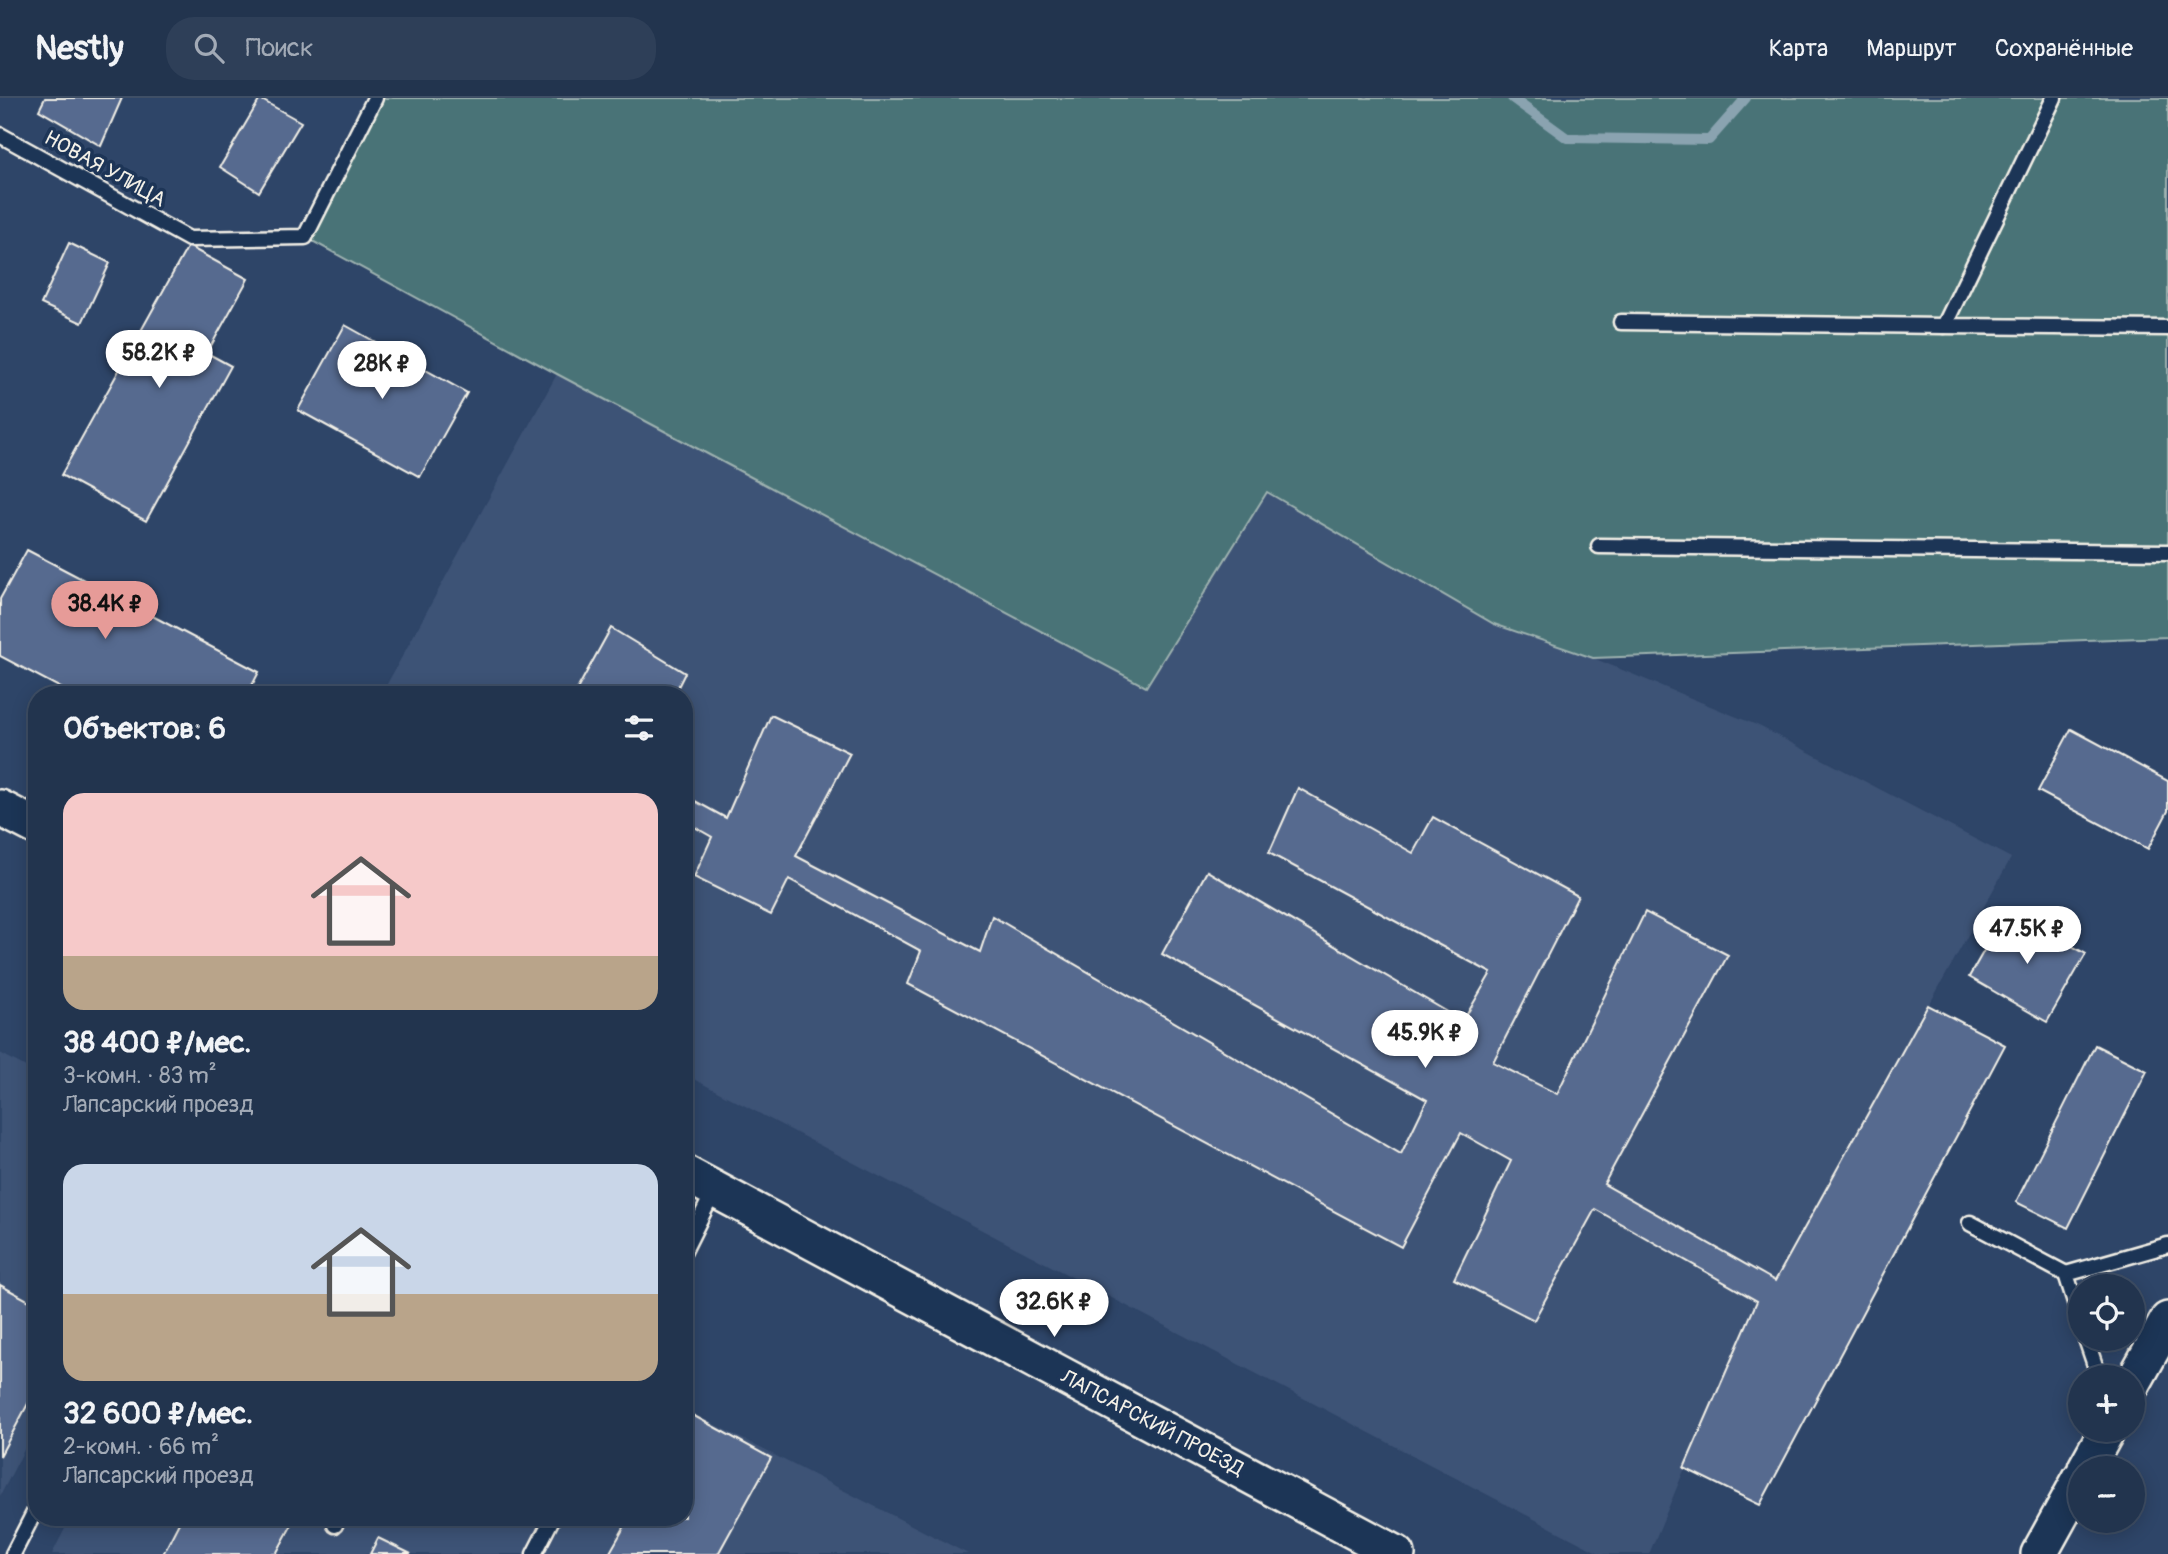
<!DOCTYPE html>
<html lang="ru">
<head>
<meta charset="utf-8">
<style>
	body { margin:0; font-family:Pangolin,sans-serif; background:#2e3f58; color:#f1f3f6; height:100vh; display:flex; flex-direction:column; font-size:26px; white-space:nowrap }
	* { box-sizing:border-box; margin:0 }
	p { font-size:23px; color:#a2aab6 }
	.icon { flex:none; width:38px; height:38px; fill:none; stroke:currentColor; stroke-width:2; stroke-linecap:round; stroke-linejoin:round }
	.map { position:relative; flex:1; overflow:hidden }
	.panel { position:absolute; left:28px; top:588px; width:665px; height:840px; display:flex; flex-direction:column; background:#22344e; border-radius:28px; box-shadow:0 4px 18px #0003,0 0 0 2px #3f4f66 }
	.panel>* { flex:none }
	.buttons { position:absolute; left:2068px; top:1176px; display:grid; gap:14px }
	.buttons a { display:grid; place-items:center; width:77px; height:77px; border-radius:50%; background:#22344e; box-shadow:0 4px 18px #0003,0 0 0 2px #3f4f66; font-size:35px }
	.price { position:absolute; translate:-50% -60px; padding:0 16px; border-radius:24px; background:#fff; color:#222; font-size:23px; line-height:46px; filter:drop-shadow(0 2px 4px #0008) }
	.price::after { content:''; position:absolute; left:50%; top:42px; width:21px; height:16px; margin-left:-10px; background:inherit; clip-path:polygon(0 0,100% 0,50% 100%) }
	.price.active { background:#e69b98; color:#111 }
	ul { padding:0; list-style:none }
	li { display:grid; align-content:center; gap:14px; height:371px; padding:0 35px }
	li span { display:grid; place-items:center; height:217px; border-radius:21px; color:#555 }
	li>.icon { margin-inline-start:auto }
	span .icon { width:126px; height:126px; fill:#fffc; stroke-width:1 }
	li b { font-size:30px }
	h2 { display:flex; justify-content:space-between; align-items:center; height:84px; padding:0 35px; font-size:30px }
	header { display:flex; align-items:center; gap:42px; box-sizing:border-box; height:98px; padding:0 35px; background:#22344e; border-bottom:2px solid #3f4f66 }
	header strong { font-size:33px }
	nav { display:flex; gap:38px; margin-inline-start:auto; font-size:24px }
	.search { width:490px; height:63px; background:#2e3f58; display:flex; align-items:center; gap:18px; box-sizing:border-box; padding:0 24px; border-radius:28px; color:#a2aab6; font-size:26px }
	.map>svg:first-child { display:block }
</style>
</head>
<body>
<header>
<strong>Nestly</strong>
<div class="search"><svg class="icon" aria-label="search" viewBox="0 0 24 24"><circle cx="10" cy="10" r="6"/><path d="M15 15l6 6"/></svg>Поиск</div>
<nav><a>Карта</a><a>Маршрут</a><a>Сохранённые</a></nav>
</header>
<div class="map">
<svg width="2168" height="1456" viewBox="0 0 2168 1456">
	<rect width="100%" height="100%" fill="#2e4568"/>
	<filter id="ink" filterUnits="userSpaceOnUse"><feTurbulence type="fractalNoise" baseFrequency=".0143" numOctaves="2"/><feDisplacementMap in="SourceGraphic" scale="14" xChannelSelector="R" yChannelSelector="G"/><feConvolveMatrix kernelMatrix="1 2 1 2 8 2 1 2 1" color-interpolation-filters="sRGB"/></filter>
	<g filter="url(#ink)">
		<g fill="#3e5376">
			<polygon points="557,276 1146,588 1267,394 1494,526 1593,560 1759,628 2011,760 1929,907 2005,947 1760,1407 1685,1370 1649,1456 1601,1456 684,976 684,597 381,597"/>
			<polygon points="0,955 37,975 37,1327 0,1398"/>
			<polygon points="684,1311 968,1456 52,1456 71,1419 684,1419"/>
		</g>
		<polygon fill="#497377" stroke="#9eb2b0" stroke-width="2" points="375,0 2168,0 2168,539 1593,560 1494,526 1267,394 1146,589 557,276 305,139"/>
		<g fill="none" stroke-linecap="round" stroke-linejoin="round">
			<polyline stroke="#8aa3b0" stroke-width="10" points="1512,0 1567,40 1709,42 1746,0"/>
		</g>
		<g fill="#576b8f" stroke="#f4f1e8" stroke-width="2">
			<polygon points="45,0 122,0 101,48 39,12"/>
			<polygon points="260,1 301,24 259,94 220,69"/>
			<polygon points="69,145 110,165 82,225 41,206"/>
			<polygon points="188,148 248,181 207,255 231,268 146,423 61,377"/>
			<polygon points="345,227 467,295 420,379 298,312"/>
			<polygon points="27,452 259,574 247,597 74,597 0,558 0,501"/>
			<polygon points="611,530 685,575 674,597 574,597"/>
			<polygon points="771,617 850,655 796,758 980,854 992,818 1401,1056 1427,1002 1162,856 1207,773 1463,923 1491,875 1269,755 1298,690 1413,755 1433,719 1578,798 1493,964 1557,996 1645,814 1728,857 1604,1086 1775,1183 1928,907 2005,947 1760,1407 1684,1370 1757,1203 1595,1111 1534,1222 1454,1181 1511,1063 1461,1035 1401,1149 908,886 921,853 789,781 771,817 694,779 712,739 684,723 684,697 726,720"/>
			<polygon points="2071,631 2168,683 2168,713 2148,751 2038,693"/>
			<polygon points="2007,812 2086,856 2047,924 1969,879"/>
			<polygon points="2095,947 2147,973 2068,1130 2016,1104"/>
			<polygon points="0,1187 37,1207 37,1289 0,1358"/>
			<polygon points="687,1314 771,1360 718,1456 609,1456 630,1419 684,1419 684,1319"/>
			<polygon points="182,1419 296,1419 276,1456 163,1456"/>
			<polygon points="378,1440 411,1456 370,1456"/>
		</g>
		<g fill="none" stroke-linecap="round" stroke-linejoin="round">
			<g stroke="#f4f1e8" stroke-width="19">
				<g id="service">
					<polyline points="2054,0 1944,228 2168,230"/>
					<polyline points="0,37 189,141 305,139 375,0"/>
					<polyline points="1621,224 1944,228"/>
					<polyline points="1599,448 2168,454"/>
					<polyline points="1970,1125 2066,1176"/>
					<polyline points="684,1153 714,1093"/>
					<polyline points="2081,1223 2066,1176 2168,1147"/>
					<polyline points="2086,1241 2099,1279"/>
					<polyline points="335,1427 338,1419"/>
					<polyline points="13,1456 37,1409"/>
					<polyline points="534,1456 553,1419"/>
				</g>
			</g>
			<g stroke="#f4f1e8" stroke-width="40">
				<g id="tertiary">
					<polyline points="0,710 37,729"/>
					<polyline points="684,1075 1397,1456"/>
					<polyline points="2133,1285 2168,1222"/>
					<polyline points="2086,1370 2107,1332"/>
					<polyline points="2039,1456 2081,1380"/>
				</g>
			</g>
			<use href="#service" stroke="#1d3557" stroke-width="14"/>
			<use href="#tertiary" stroke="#1d3557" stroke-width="35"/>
		</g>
	</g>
	<g text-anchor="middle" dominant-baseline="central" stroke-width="7" stroke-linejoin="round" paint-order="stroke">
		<g font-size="21" fill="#f4f1e8" stroke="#1d3557">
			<text transform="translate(105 71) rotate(29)">НОВАЯ УЛИЦА</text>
			<text transform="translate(1152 1325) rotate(28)">ЛАПСАРСКИЙ ПРОЕЗД</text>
		</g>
	</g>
</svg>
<div class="buttons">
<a><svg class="icon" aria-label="locate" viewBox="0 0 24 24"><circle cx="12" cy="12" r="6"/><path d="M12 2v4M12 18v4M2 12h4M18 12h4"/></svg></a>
<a>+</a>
<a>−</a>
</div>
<b class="price" style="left:159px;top:292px">58.2K ₽</b>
<b class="price" style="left:382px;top:303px">28K ₽</b>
<b class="price active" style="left:105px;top:543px">38.4K ₽</b>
<b class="price" style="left:2027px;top:868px">47.5K ₽</b>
<b class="price" style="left:1425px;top:972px">45.9K ₽</b>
<b class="price" style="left:1054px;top:1241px">32.6K ₽</b>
<section class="panel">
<h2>Объектов: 6<svg class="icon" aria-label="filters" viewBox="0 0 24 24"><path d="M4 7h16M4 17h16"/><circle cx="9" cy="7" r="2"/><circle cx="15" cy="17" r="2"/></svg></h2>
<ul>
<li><span style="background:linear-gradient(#f6c9c9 75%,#b9a48a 0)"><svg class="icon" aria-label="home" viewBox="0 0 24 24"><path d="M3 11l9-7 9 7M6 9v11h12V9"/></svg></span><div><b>38 400 ₽/мес.</b><p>3-комн. · 83 m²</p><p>Лапсарский проезд</p></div></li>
<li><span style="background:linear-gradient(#c9d6e8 60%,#b9a48a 0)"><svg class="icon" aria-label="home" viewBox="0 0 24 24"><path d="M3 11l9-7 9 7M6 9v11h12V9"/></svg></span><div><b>32 600 ₽/мес.</b><p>2-комн. · 66 m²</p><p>Лапсарский проезд</p></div></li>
</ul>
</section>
</div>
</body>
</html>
